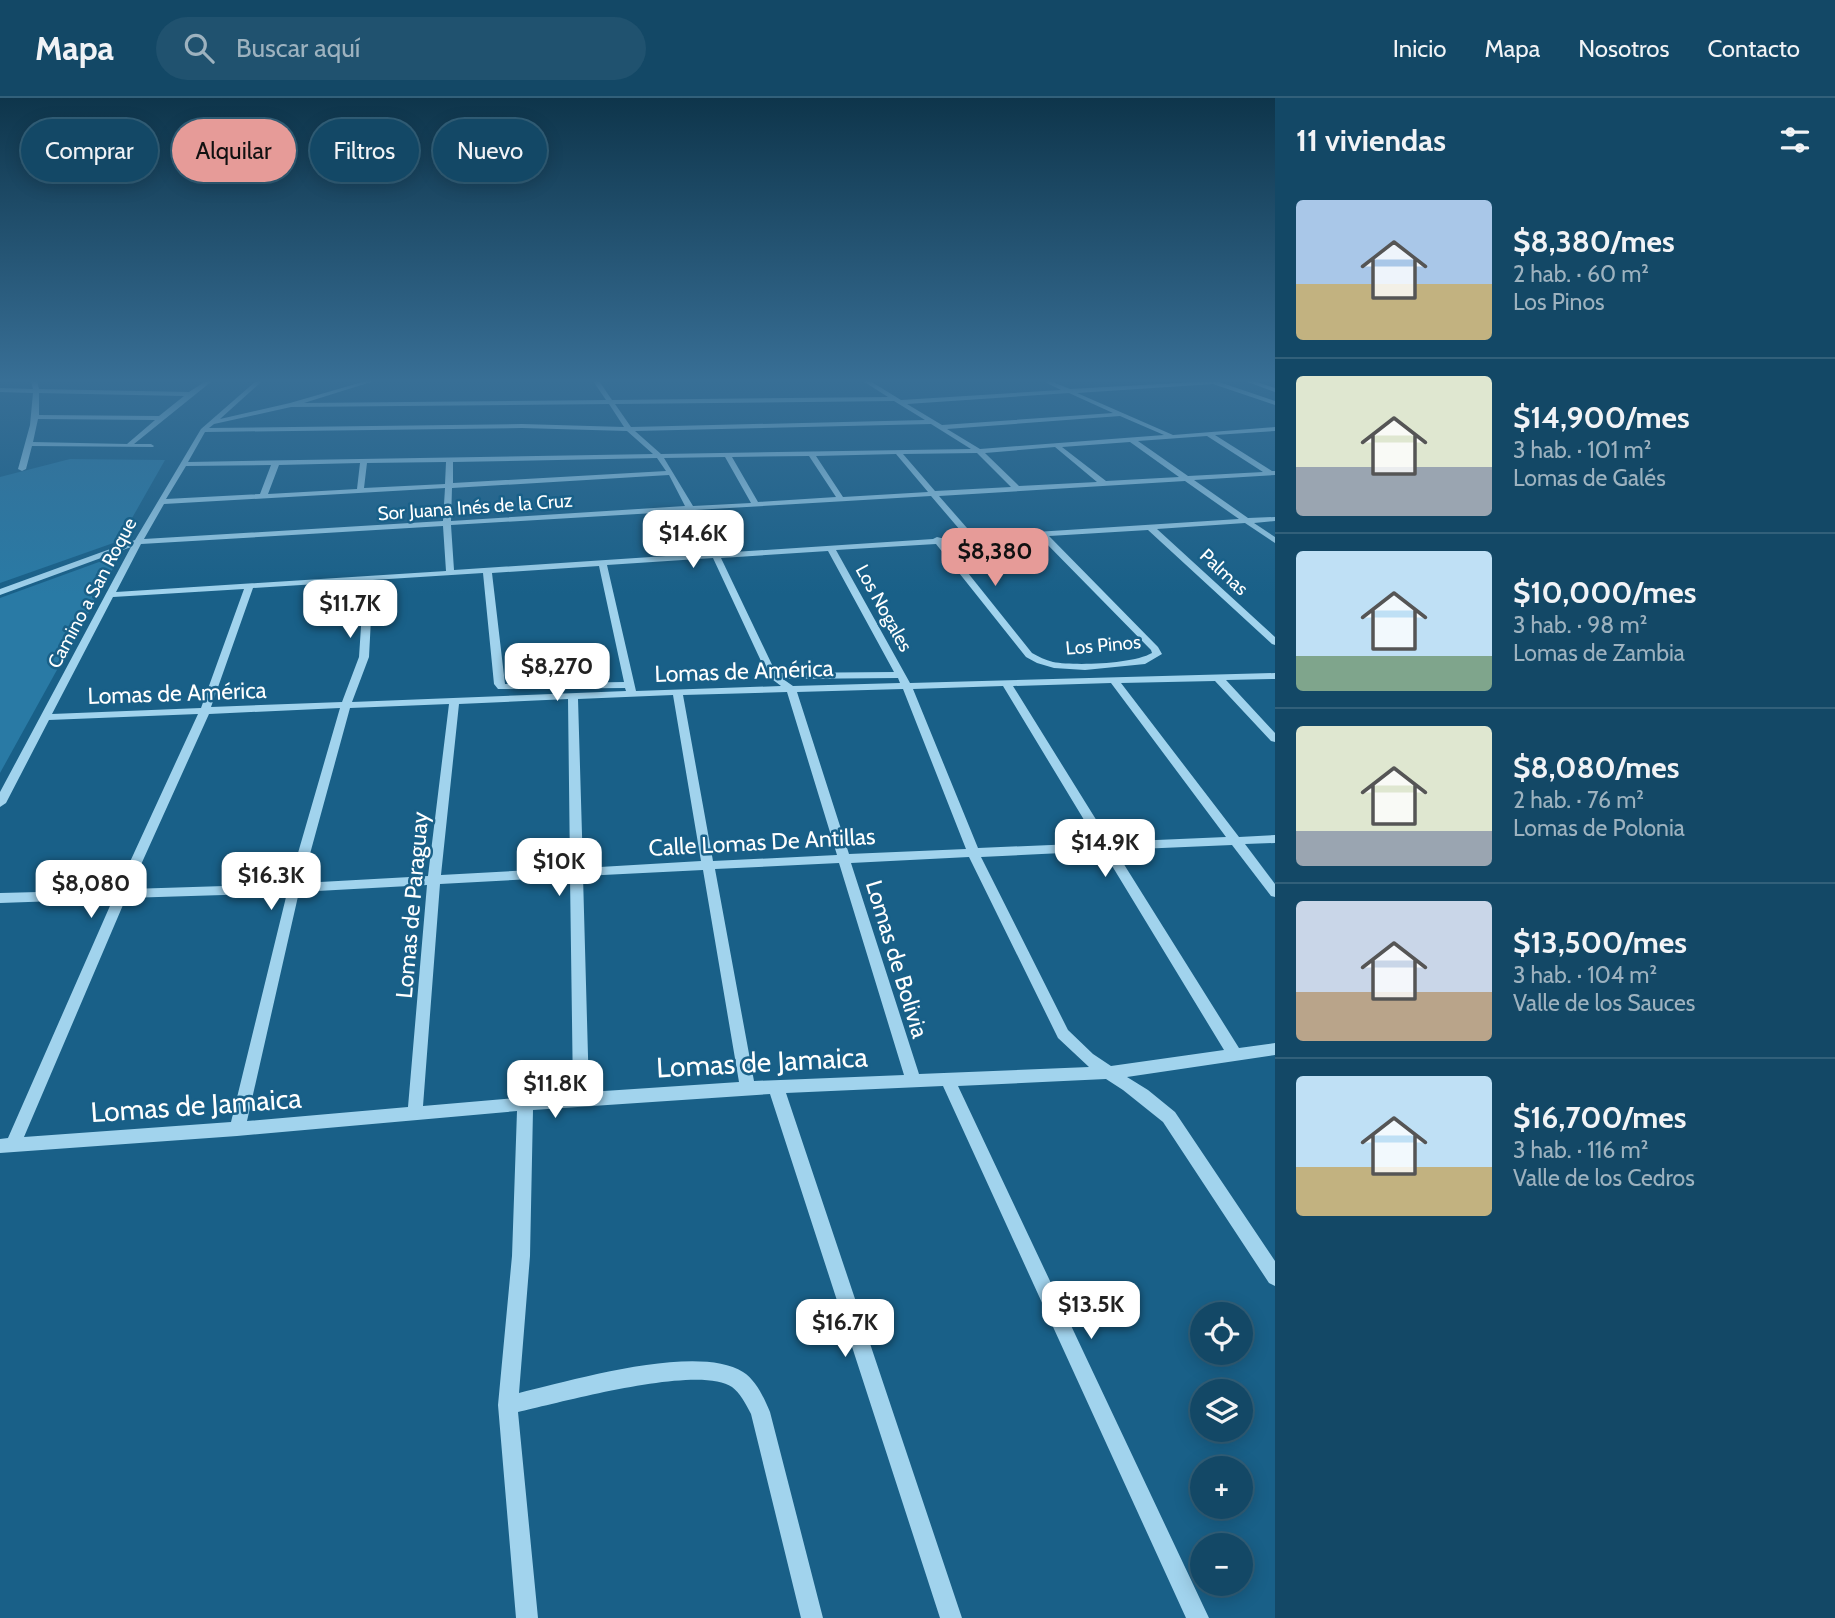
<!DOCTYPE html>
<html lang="es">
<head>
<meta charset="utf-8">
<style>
	body { margin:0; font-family:Cabin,sans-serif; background:#20526f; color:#f1f3f6; height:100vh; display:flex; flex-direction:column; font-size:26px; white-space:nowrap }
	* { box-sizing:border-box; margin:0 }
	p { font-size:23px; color:#9db2bf }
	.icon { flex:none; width:38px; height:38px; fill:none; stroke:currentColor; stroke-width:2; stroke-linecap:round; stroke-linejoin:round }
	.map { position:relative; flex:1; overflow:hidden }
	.side { display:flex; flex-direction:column; background:#134866; width:560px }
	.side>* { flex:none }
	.banner { position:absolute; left:21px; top:21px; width:665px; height:63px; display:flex; gap:14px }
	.controls { position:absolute; left:1190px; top:1204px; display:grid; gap:14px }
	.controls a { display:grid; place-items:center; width:63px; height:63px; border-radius:50%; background:#134866; box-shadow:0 4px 18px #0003,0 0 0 2px #32607a; font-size:35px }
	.price { position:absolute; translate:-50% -60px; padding:0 16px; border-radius:14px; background:#fff; color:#222; font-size:23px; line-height:46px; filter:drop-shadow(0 2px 4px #0008) }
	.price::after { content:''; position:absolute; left:50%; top:42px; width:21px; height:16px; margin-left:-10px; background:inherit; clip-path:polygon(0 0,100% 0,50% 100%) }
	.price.active { background:#e69b98; color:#111 }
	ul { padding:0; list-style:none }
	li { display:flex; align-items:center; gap:21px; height:175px; padding:0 21px }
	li+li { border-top:2px solid #32607a }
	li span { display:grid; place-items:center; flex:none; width:196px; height:140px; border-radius:7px; color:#555 }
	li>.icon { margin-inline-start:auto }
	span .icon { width:84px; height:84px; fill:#fffc; stroke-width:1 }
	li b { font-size:30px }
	h2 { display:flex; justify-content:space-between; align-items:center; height:84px; padding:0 21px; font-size:30px }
	.chip { padding:0 24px; border-radius:32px; background:#134866; box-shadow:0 4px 18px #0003,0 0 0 2px #32607a; font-size:24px; line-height:63px }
	.chip.active { background:#e69b98; color:#111 }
	header { display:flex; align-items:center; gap:42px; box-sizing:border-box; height:98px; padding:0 35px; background:#134866; border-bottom:2px solid #32607a }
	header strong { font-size:33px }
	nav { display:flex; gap:38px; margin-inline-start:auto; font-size:24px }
	.search { width:490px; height:63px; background:#20526f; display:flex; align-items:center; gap:18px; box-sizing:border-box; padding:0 24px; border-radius:38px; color:#9db2bf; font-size:26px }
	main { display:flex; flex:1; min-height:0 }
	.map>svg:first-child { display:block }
</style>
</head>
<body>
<header>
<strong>Mapa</strong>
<div class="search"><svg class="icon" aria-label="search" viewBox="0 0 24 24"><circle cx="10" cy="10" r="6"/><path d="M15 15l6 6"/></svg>Buscar aquí</div>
<nav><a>Inicio</a><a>Mapa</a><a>Nosotros</a><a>Contacto</a></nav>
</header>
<main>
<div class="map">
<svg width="1275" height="1520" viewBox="0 0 1275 1520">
	<rect width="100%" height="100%" fill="#196088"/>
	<g fill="#297aa5">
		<polygon points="70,361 165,362 119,443 0,485 0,379"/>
		<polygon points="121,456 0,675 0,500"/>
	</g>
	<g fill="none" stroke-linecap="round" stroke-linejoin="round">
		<g fill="#a1d3ed" fill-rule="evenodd">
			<path d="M31 283H37L39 291 189 294 206 283H212L134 346H151L154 348 153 349 32 348 26 371 22 373 18 371 30 327 33 295 0 294V290L33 291ZM39 295 184 298 159 318 39 317ZM38 321 155 322 127 346 33 344Z"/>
			<path d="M256 283H262L220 321 290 305 366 283H374L304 305 606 302 593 283H599L612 302 888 299 863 283H870L901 302 1061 292 1043 283H1050L1070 291 1216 283 1275 303V307L1213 286 1077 295 1173 337 1275 329V333L1215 337 1272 373H1275V377L1194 382 1248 420 1275 419V423L1254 425 1275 439V445L1245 425 1157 431 1275 539V547L1272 546 1148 432 1049 438 1158 549 1162 556 1145 566 1085 572 1054 570 1037 565 1026 559 936 446 836 452 910 585 1275 575V581L1226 582 1275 635V644L1271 643 1215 583 1121 585 1239 739 1275 737V745L1245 746 1275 786V799L1271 798 1232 747 1115 752 1239 950 1275 945V957L1127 979 1148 992 1175 1014 1275 1163V1188L1269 1185 1163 1024 1123 992 1106 981 958 988 1209 1520H1186L943 988 786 995 962 1520H940L770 996 533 1012 530 1158 519 1295C570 1283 697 1245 743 1274 756 1282 764 1300 770 1314L823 1520H801L751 1316C746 1306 740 1295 732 1289 698 1266 560 1305 518 1314L538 1520H516L498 1307 512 1158 517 1013 237 1038 0 1055V1041L8 1040 113 801 0 805V795L117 792 198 616 49 622 6 705 0 709V694L131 449 0 497V491L135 442 201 331ZM1069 295 1113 315 942 327 907 306ZM894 303 925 322 631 329 615 306ZM609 306 624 329 522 326 209 330 214 326 291 309ZM1120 318 1164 337 980 351 947 331ZM931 326 971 351 661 356 635 333ZM522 330 627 333 653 356 188 364 205 334ZM1207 338 1263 374 1188 378 1138 343ZM1130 344 1179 379 1106 383 1062 349ZM1055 349 1097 384 1019 388 985 355ZM977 355 1011 389 935 393 903 356ZM896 356 928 394 843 399 816 358ZM809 358 836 399 758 404 732 359ZM725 359 751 405 693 408 664 360ZM657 360 666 373 453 385V364ZM446 364 445 386 364 390 367 365ZM360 365 357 391 268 396 279 367ZM271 367 260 396 166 401 186 368ZM669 377 685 408 451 423 452 390ZM1185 383 1239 421 974 438 939 398ZM445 390 443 423 144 441 164 406ZM931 398 966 439 941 440 937 439 933 441 718 455 695 412ZM688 413 711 455 454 472 451 427ZM443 428 446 473 116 494 141 446ZM1040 439 1151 552 1152 555C1133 566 1075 568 1053 564 1045 562 1039 559 1032 555L944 445ZM828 453 894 574 776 575 721 460ZM713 460 768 578 781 588 636 593 607 467ZM599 468 624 584 505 586 492 475ZM483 475 494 586 498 591 625 590 626 593 352 604 369 559 373 482ZM364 483 359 559 342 604 211 609 253 490ZM244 491 201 610 52 616 113 499ZM898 580 900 585 793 588 783 581ZM1111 585 1226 739 1110 744 1013 588ZM1003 588 1098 745 978 750 913 591ZM903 591 966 751 849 756 797 594ZM787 594 837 757 713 763 683 597ZM673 597 701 763 583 770 578 601ZM568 601 570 770 441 777 459 606ZM449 606 428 778 302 785 350 610ZM340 610 289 786 130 791 209 616ZM1103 753 1224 952 1111 968 1093 956 1068 932 981 759ZM969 759 1058 940 1089 969 919 976 851 765ZM839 765 904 977 754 983 715 771ZM703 772 739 984 589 994 583 778ZM570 779 573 995 423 1008 440 786ZM427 787 408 1009 247 1023 299 794ZM287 795 231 1024 24 1039 126 800Z"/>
			<polygon points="1245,283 1253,283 1275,290 1275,294"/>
		</g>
	</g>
	<linearGradient id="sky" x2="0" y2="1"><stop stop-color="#0e354b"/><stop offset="0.57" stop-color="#386f96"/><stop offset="1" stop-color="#386f96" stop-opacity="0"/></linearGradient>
	<rect width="1275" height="496" fill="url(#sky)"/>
	<g text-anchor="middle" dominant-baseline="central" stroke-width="5" stroke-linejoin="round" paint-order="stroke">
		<g font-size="19" fill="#fff" stroke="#196088">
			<text transform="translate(475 409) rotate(-4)">Sor Juana Inés de la Cruz</text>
			<text transform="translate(1224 474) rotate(43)">Palmas</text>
			<text transform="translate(92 495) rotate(-62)">Camino a San Roque</text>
			<text transform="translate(884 510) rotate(61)">Los Nogales</text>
			<text transform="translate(1103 547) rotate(-5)">Los Pinos</text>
		</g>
		<g font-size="23" fill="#fff" stroke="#196088">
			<text transform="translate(744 573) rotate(-2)">Lomas de América</text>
			<text transform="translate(177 595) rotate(-2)">Lomas de América</text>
			<text transform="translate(762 744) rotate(-3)">Calle Lomas De Antillas</text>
			<text transform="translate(412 807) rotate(-85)">Lomas de Paraguay</text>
			<text transform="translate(897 861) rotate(73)">Lomas de Bolivia</text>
		</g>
		<g font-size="28" fill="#fff" stroke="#196088">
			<text transform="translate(762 964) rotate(-3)">Lomas de Jamaica</text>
			<text transform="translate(196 1007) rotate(-4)">Lomas de Jamaica</text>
		</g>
	</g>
</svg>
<div class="controls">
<a><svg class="icon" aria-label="locate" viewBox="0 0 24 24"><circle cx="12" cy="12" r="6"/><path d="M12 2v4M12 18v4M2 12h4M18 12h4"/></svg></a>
<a><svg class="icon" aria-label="layers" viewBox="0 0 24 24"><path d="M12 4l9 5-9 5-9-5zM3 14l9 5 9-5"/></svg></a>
<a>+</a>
<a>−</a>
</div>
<b class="price" style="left:693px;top:472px">$14.6K</b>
<b class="price active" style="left:995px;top:490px">$8,380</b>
<b class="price" style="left:350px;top:542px">$11.7K</b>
<b class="price" style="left:557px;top:605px">$8,270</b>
<b class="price" style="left:1105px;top:781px">$14.9K</b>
<b class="price" style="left:559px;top:800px">$10K</b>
<b class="price" style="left:271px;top:814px">$16.3K</b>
<b class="price" style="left:91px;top:822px">$8,080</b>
<b class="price" style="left:555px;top:1022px">$11.8K</b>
<b class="price" style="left:1091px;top:1243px">$13.5K</b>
<b class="price" style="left:845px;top:1261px">$16.7K</b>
<div class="banner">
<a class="chip">Comprar</a>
<a class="chip active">Alquilar</a>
<a class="chip">Filtros</a>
<a class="chip">Nuevo</a>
</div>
</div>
<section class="side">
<h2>11 viviendas<svg class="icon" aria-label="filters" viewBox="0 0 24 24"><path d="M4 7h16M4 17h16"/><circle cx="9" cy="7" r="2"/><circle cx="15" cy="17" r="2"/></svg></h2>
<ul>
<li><span style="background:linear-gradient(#a9c7e8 60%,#c2b280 0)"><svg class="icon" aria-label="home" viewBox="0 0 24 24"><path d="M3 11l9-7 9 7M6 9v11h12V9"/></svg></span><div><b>$8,380/mes</b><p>2 hab. · 60 m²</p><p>Los Pinos</p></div></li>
<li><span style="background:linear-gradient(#dfe7d0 65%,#9aa5b1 0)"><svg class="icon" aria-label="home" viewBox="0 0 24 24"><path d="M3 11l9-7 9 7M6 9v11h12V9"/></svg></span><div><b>$14,900/mes</b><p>3 hab. · 101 m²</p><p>Lomas de Galés</p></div></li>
<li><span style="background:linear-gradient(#bfe0f5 75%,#7fa58c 0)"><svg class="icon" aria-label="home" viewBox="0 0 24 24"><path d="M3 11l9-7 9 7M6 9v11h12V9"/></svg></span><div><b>$10,000/mes</b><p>3 hab. · 98 m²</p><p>Lomas de Zambia</p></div></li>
<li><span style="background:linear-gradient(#dfe7d0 75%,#9aa5b1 0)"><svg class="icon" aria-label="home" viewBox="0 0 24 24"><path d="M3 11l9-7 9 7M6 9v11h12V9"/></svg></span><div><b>$8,080/mes</b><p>2 hab. · 76 m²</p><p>Lomas de Polonia</p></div></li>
<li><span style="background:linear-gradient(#c9d6e8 65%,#b9a48a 0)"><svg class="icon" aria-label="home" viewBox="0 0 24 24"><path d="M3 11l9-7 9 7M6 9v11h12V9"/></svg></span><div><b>$13,500/mes</b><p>3 hab. · 104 m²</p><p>Valle de los Sauces</p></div></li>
<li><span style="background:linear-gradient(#bfe0f5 65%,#c2b280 0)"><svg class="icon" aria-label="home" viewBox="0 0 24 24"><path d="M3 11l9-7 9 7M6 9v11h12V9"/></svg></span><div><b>$16,700/mes</b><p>3 hab. · 116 m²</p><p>Valle de los Cedros</p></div></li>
</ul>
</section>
</main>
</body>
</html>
